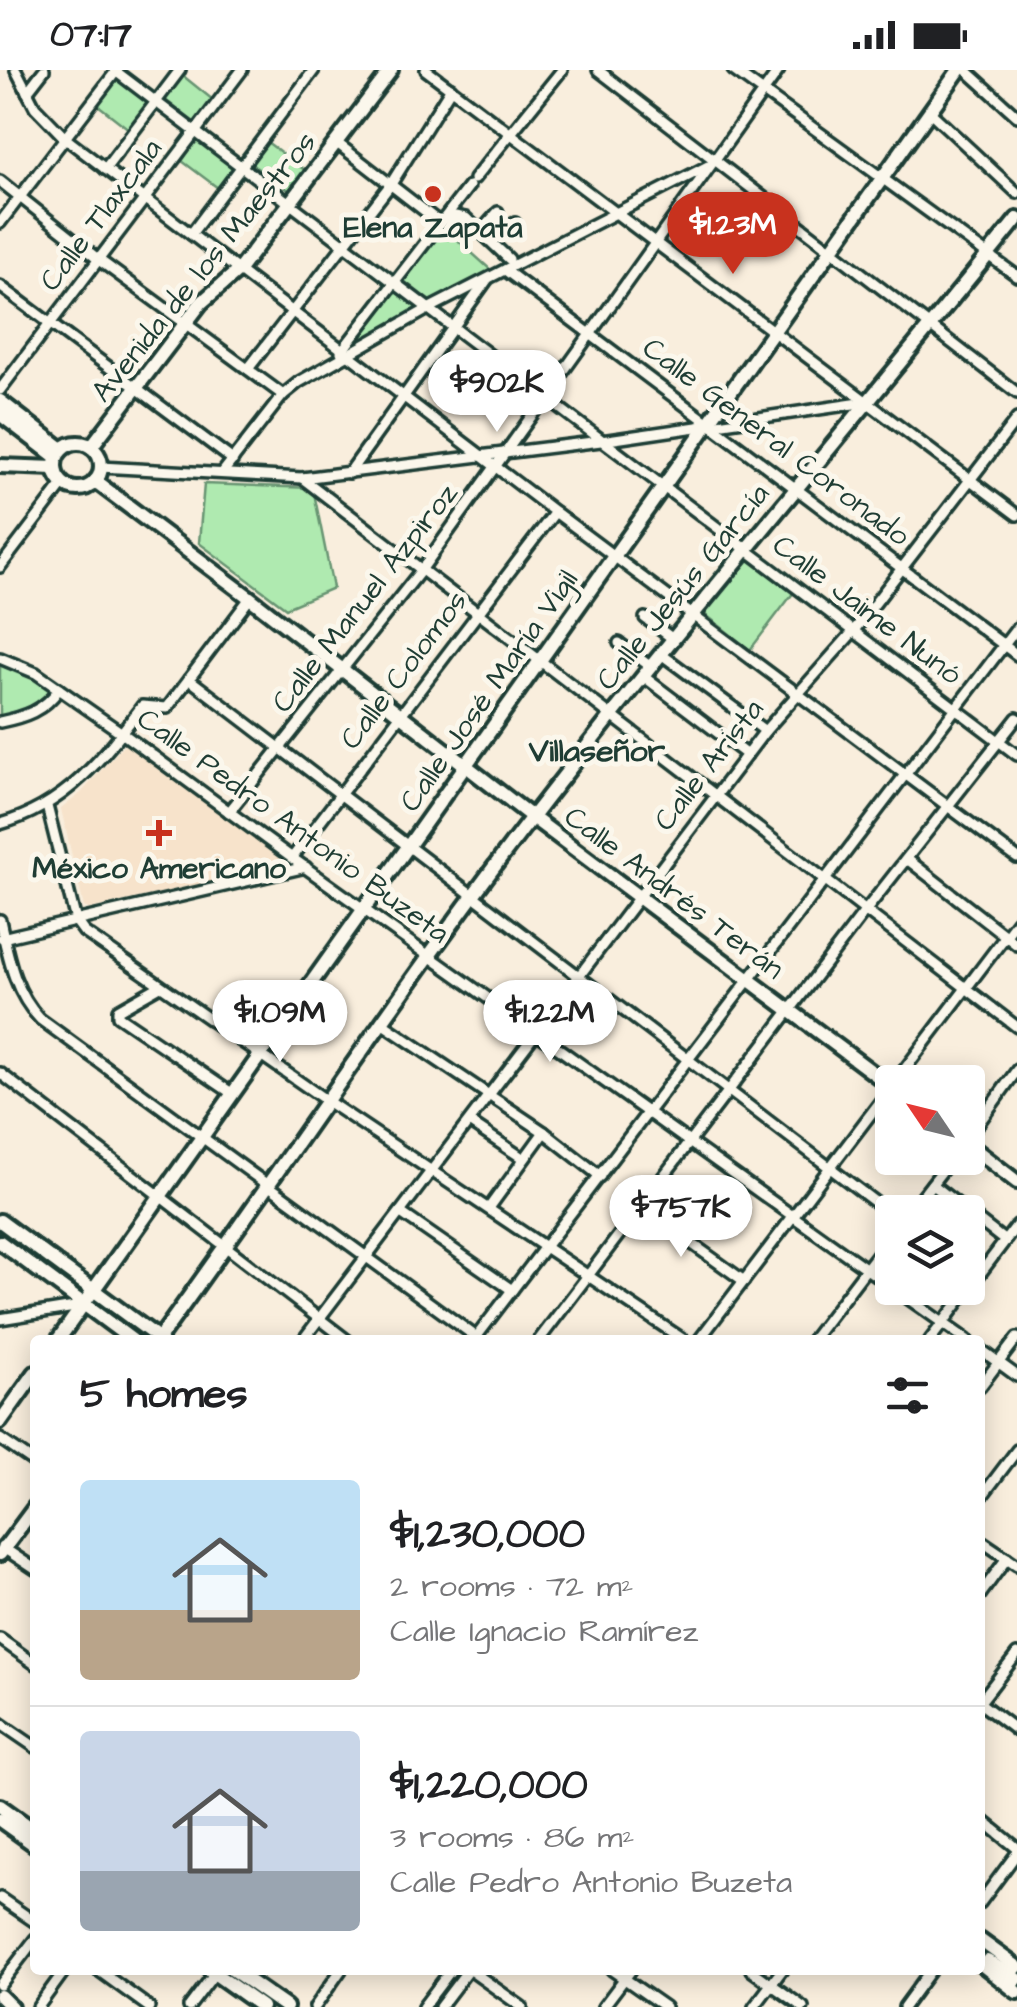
<!DOCTYPE html>
<html lang="en">
<head>
<meta charset="utf-8">
<style>
	body { margin:0; font-family:"Architects Daughter",sans-serif; background:#f2f2f2; color:#202124; height:100vh; display:flex; flex-direction:column; font-size:38px; white-space:nowrap }
	* { box-sizing:border-box; margin:0 }
	p { font-size:32px; color:#757577 }
	.icon { flex:none; width:55px; height:55px; fill:none; stroke:currentColor; stroke-width:2; stroke-linecap:round; stroke-linejoin:round }
	.map { position:relative; flex:1; overflow:hidden }
	.panel { position:absolute; left:30px; top:1265px; width:955px; height:640px; display:flex; flex-direction:column; background:#fff; border-radius:10px; box-shadow:0 5px 25px #0003 }
	.panel>* { flex:none }
	.needle { width:65px; rotate:305deg }
	.controls { position:absolute; left:875px; top:995px; display:grid; gap:20px }
	.controls a { display:grid; place-items:center; width:110px; height:110px; border-radius:10px; background:#fff; box-shadow:0 5px 25px #0003; font-size:50px }
	.price { position:absolute; translate:-50% -85px; padding:0 22px; border-radius:35px; background:#fff; color:#222; font-size:32px; line-height:65px; filter:drop-shadow(0 2px 5px #0008) }
	.price::after { content:''; position:absolute; left:50%; top:60px; width:30px; height:22px; margin-left:-15px; background:inherit; clip-path:polygon(0 0,100% 0,50% 100%) }
	.price.on { background:#c8321e; color:#fff }
	ul { padding:0; list-style:none }
	li { display:flex; align-items:center; gap:30px; height:250px; padding:0 50px }
	li+li { border-top:2px solid #e0e0e0 }
	li span { display:grid; place-items:center; flex:none; width:280px; height:200px; border-radius:10px; color:#555 }
	li>.icon { margin-inline-start:auto }
	span .icon { width:120px; height:120px; fill:#fffc; stroke-width:1 }
	li b { font-size:42px }
	h2 { display:flex; justify-content:space-between; align-items:center; height:120px; padding:0 50px; font-size:42px }
	.status { display:flex; justify-content:space-between; align-items:center; height:70px; padding:0 50px; background:#fff; direction:ltr }
	.status svg { height:28px; fill:currentColor }
	.map>svg:first-child { display:block }
</style>
</head>
<body>
<div class="status"><b>07:17</b><svg viewBox="0 0 49 12"><path d="M0 12V9h3v3zM5 12V6h3v6zM10 12V3h3v9zM15 12V0h3v12zM26 1h20v11H26zM47 4h2v5h-2z"/></svg></div>
<div class="map">
<svg width="1017" height="1937" viewBox="0 0 1017 1937">
	<rect width="100%" height="100%" fill="#f9eedd"/>
	<filter id="ink" filterUnits="userSpaceOnUse"><feTurbulence type="fractalNoise" baseFrequency=".01" numOctaves="2"/><feDisplacementMap in="SourceGraphic" scale="20" xChannelSelector="R" yChannelSelector="G"/><feConvolveMatrix kernelMatrix="1 2 1 2 8 2 1 2 1" color-interpolation-filters="sRGB"/></filter>
	<g filter="url(#ink)">
		<polygon fill="#f7e3cb" points="133,673 284,788 284,795 89,839 84,837 61,739 81,723 123,676"/>
		<g fill="#afeab0" stroke="#679472" stroke-width="2.5">
			<polygon points="182,5 213,30 195,53 164,29"/>
			<polygon points="118,9 149,33 130,60 98,35"/>
			<polygon points="197,69 235,97 218,118 182,91"/>
			<polygon points="267,72 306,101 290,121 251,94"/>
			<polygon points="442,156 492,201 431,232 404,211"/>
			<polygon points="397,220 422,238 351,281 348,279"/>
			<polygon points="204,414 313,418 333,518 286,538 199,473"/>
			<polygon points="746,487 794,522 750,580 701,541"/>
			<polygon points="0,592 32,607 51,620 28,640 0,647"/>
		</g>
		<g fill="none" stroke-linecap="round" stroke-linejoin="round">
			<g stroke="#1f3d34" stroke-width="16">
				<g id="street">
					<polyline points="16,0 35,37 65,68 555,442 1017,788"/>
					<polyline points="114,0 1017,685"/>
					<polyline points="426,0 1017,445"/>
					<polyline points="598,0 1017,323"/>
					<polyline points="733,0 1017,206"/>
					<polyline points="966,0 1017,46"/>
					<polyline points="27,22 44,0"/>
					<polyline points="929,41 1017,123"/>
					<polyline points="337,73 439,152"/>
					<polyline points="105,99 180,0"/>
					<polyline points="474,109 562,0"/>
					<polyline points="0,111 99,190 283,325"/>
					<polyline points="442,151 455,146 466,148 509,189"/>
					<polyline points="0,153 117,0"/>
					<polyline points="481,161 498,142"/>
					<polyline points="191,164 314,0"/>
					<polyline points="489,168 515,153"/>
					<polyline points="505,200 1017,585"/>
					<polyline points="0,216 233,390"/>
					<polyline points="341,282 469,116"/>
					<polyline points="248,299 391,114 451,18"/>
					<polyline points="0,320 242,0"/>
					<polyline points="100,397 302,408 601,371 867,332"/>
					<polyline points="223,402 283,325 299,312 428,239 708,96"/>
					<polyline points="349,403 487,210"/>
					<polyline points="302,408 1017,957"/>
					<polyline points="0,497 63,414"/>
					<polyline points="645,548 673,569"/>
					<polyline points="619,573 651,597"/>
					<polyline points="661,584 765,661"/>
					<polyline points="0,588 36,603 122,663 292,788 892,1217"/>
					<polyline points="643,606 747,685"/>
					<polyline points="189,609 892,1145"/>
					<path d="M0 652C24 647 44 641 59 619"/>
					<polyline points="47,736 76,851 84,862 327,1031 684,1270"/>
					<polyline points="229,742 422,499 779,0"/>
					<path d="M0 754C66 736 103 688 142 636L167 638 250 528"/>
					<polyline points="292,788 555,442"/>
					<polyline points="907,789 1017,875"/>
					<path d="M0 850C8 886 14 922 40 949L479 1269"/>
					<polyline points="2,868 306,797"/>
					<polyline points="160,916 118,940 118,946 233,1024"/>
					<polyline points="383,954 544,1062 600,1106"/>
					<polyline points="0,1003 347,1270"/>
					<polyline points="895,1012 1017,851"/>
					<polyline points="469,1052 524,1089"/>
					<polyline points="968,1068 1017,1000"/>
					<polyline points="932,1114 1005,1171"/>
					<polyline points="641,1137 744,1211"/>
					<polyline points="489,1138 544,1062"/>
					<polyline points="910,1142 952,1088"/>
					<polyline points="401,1143 512,1220"/>
					<polyline points="893,1218 967,1270"/>
					<polyline points="0,1249 81,1236"/>
					<polyline points="303,1270 765,661 852,563 1017,349"/>
					<polyline points="474,1270 1017,558"/>
					<polyline points="539,1270 866,840 1017,648"/>
					<polyline points="699,1270 892,1016"/>
					<polyline points="812,1270 892,1165"/>
					<polyline points="930,1270 1017,1155"/>
					<polyline points="980,1279 1017,1306"/>
					<polyline points="980,1317 1017,1268"/>
					<polyline points="0,1369 35,1393"/>
					<polyline points="980,1429 1017,1380"/>
					<polyline points="980,1470 1017,1495"/>
					<polyline points="2,1477 35,1499"/>
					<polyline points="980,1525 1007,1488"/>
					<polyline points="0,1569 35,1594"/>
					<polyline points="980,1632 1017,1584"/>
					<polyline points="980,1633 1017,1661"/>
					<polyline points="0,1653 35,1677"/>
					<polyline points="980,1748 1017,1778"/>
					<polyline points="0,1828 35,1852"/>
					<polyline points="980,1833 1017,1783"/>
					<polyline points="98,1900 149,1937"/>
					<polyline points="470,1900 522,1937"/>
					<polyline points="612,1900 665,1937"/>
					<polyline points="751,1900 803,1937"/>
					<polyline points="0,1915 35,1869"/>
					<polyline points="38,1937 65,1900"/>
					<polyline points="189,1937 217,1900"/>
					<polyline points="315,1937 341,1900"/>
					<polyline points="423,1937 451,1900"/>
					<polyline points="440,1937 468,1900"/>
					<polyline points="603,1937 631,1900"/>
					<polyline points="754,1937 782,1900"/>
					<polyline points="904,1937 931,1900"/>
				</g>
			</g>
			<g stroke="#1f3d34" stroke-width="20">
				<g id="secondary">
					<polyline points="0,331 62,379"/>
					<polyline points="0,344 56,387"/>
					<circle cx="78" cy="396" r="23"/>
					<polyline points="91,377 201,233 239,200 391,0"/>
					<polyline points="0,396 55,398"/>
					<polyline points="95,411 250,528 532,747 892,1017"/>
					<polyline points="968,1074 1017,1112"/>
					<polyline points="0,1151 161,1270"/>
					<polyline points="0,1172 132,1270"/>
					<polyline points="58,1270 959,0"/>
					<path d="M158 1270C284 1097 401 917 532 747 689 544 856 349 1017 149"/>
					<polyline points="0,1352 35,1303"/>
					<polyline points="0,1484 35,1437"/>
					<polyline points="0,1736 35,1761"/>
					<polyline points="0,1750 35,1775"/>
					<polyline points="980,1870 1017,1897"/>
					<polyline points="987,1891 1017,1909"/>
					<polyline points="980,1893 1017,1922"/>
					<polyline points="210,1900 262,1937"/>
					<polyline points="233,1900 286,1937"/>
					<polyline points="0,1926 11,1937"/>
				</g>
			</g>
			<use href="#street" stroke="#fbf7ec" stroke-width="9"/>
			<use href="#secondary" stroke="#fbf7ec" stroke-width="12"/>
		</g>
	</g>
	<g fill="#c8321e" stroke="#fbf7ec" stroke-width="4">
		<circle cx="433" cy="124" r="10"/>
		<path d="M154 748h10v10h10v10h-10v10h-10v-10h-10v-10h10z"/>
	</g>
	<g text-anchor="middle" dominant-baseline="central" stroke-width="10" stroke-linejoin="round" paint-order="stroke">
		<g font-size="30" fill="#1f3d34" stroke="#fbf7ec">
			<text transform="translate(101 145) rotate(-53)">Calle Tlaxcala</text>
			<text transform="translate(204 197) rotate(-51)">Avenida de los Maestros</text>
			<text transform="translate(776 372) rotate(37)">Calle General Coronado</text>
			<text transform="translate(683 517) rotate(-51)">Calle Jesús García</text>
			<text transform="translate(365 528) rotate(-52)">Calle Manuel Azpiroz</text>
			<text transform="translate(867 540) rotate(37)">Calle Jaime Nunó</text>
			<text transform="translate(404 600) rotate(-53)">Calle Colomos</text>
			<text transform="translate(489 621) rotate(-55)">Calle José María Vigil</text>
			<text transform="translate(709 695) rotate(-52)">Calle Arista</text>
			<text transform="translate(293 756) rotate(36)">Calle Pedro Antonio Buzeta</text>
			<text transform="translate(674 823) rotate(37)">Calle Andrés Terán</text>
		</g>
		<g font-size="30" font-weight="bold" fill="#1f3d34" stroke="#fbf7ec">
			<text x="433" y="158">Elena Zapata</text>
			<text x="159" y="799">México Americano</text>
		</g>
		<g font-size="32" font-weight="bold" fill="#1f3d34" stroke="#fbf7ec">
			<text x="597" y="681">Villaseñor</text>
		</g>
	</g>
</svg>
<div class="controls">
<a><svg class="needle" viewBox="-14 -14 28 28"><path d="M0-13l5 13h-10z" fill="#e53935"/><path d="M0 13l5-13h-10z" fill="#757577"/></svg></a>
<a><svg class="icon" aria-label="layers" viewBox="0 0 24 24"><path d="M12 4l9 5-9 5-9-5zM3 14l9 5 9-5"/></svg></a>
</div>
<b class="price on" style="left:733px;top:207px">$1.23M</b>
<b class="price" style="left:497px;top:365px">$902K</b>
<b class="price" style="left:280px;top:995px">$1.09M</b>
<b class="price" style="left:550px;top:995px">$1.22M</b>
<b class="price" style="left:681px;top:1190px">$757K</b>
<section class="panel">
<h2>5 homes<svg class="icon" aria-label="filters" viewBox="0 0 24 24"><path d="M4 7h16M4 17h16"/><circle cx="9" cy="7" r="2"/><circle cx="15" cy="17" r="2"/></svg></h2>
<ul>
<li><span style="background:linear-gradient(#bfe0f5 65%,#b9a48a 0)"><svg class="icon" aria-label="home" viewBox="0 0 24 24"><path d="M3 11l9-7 9 7M6 9v11h12V9"/></svg></span><div><b>$1,230,000</b><p>2 rooms · 72 m²</p><p>Calle Ignacio Ramírez</p></div></li>
<li><span style="background:linear-gradient(#c9d6e8 70%,#9aa5b1 0)"><svg class="icon" aria-label="home" viewBox="0 0 24 24"><path d="M3 11l9-7 9 7M6 9v11h12V9"/></svg></span><div><b>$1,220,000</b><p>3 rooms · 86 m²</p><p>Calle Pedro Antonio Buzeta</p></div></li>
</ul>
</section>
</div>
</body>
</html>
